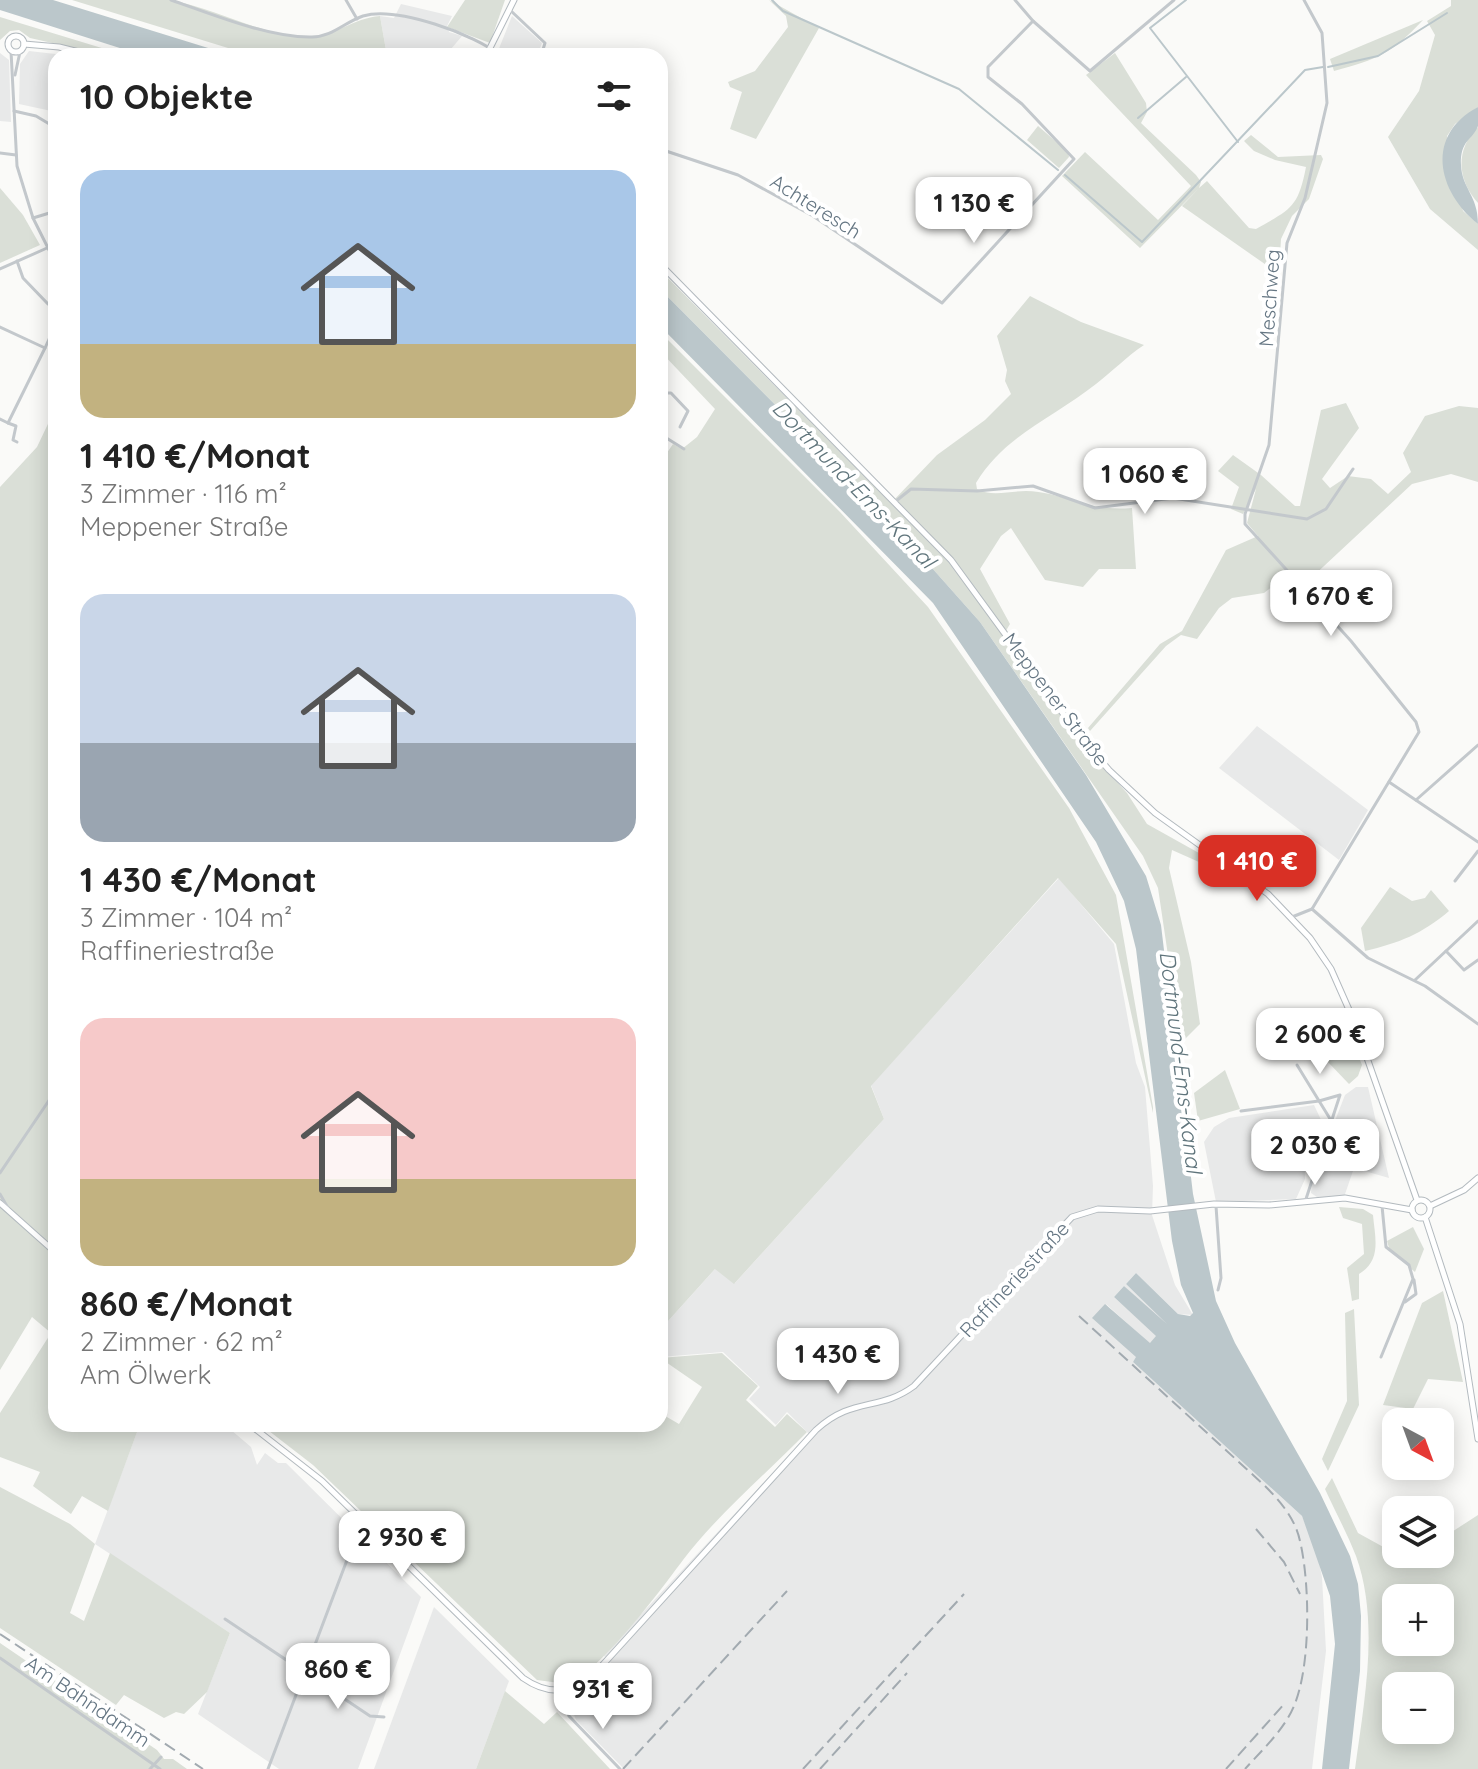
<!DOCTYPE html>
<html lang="de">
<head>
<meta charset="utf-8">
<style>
	body { margin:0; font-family:Quicksand,sans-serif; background:#f6f6f6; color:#222; height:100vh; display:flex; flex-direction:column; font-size:30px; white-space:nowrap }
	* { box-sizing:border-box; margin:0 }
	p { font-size:26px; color:#767676 }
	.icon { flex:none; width:44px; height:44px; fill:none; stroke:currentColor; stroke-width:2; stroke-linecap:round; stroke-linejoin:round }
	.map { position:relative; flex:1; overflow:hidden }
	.panel { position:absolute; left:48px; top:48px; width:620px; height:1384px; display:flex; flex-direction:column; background:#fff; border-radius:24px; box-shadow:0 4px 20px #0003 }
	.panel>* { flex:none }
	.needle { width:52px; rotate:139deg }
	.fabs { position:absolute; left:1382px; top:1408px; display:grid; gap:16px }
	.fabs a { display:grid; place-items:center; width:72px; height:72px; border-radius:16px; background:#fff; box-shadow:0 4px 20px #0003; font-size:40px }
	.price { position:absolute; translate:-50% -68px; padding:0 18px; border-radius:16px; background:#fff; color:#222; font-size:26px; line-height:52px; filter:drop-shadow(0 2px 4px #0008) }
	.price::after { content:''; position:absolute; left:50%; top:48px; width:24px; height:18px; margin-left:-12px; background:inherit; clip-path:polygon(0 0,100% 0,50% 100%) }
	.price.selected { background:#d93025; color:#fff }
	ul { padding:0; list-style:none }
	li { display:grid; align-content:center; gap:16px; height:424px; padding:0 32px }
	li span { display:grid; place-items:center; height:248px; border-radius:24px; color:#555 }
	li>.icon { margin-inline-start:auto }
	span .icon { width:144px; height:144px; fill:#fffc; stroke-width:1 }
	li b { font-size:34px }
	h2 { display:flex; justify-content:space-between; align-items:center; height:96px; padding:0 32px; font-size:34px }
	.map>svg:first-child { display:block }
</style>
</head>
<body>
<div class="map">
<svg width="1478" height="1769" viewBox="0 0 1478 1769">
	<rect width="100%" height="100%" fill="#fafaf8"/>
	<g fill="#e8e9e9">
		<polygon points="401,4 452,16 447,26 449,32 462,36 445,56 387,56 380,16 394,18"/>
		<polygon points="512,16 542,43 537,56 504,56 498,51"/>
		<polygon points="29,51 73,56 56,56 56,112 19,104 20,64"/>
		<polygon points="0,53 9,60 11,122 0,121"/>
		<polygon points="1257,726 1368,810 1339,860 1219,768"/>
		<polygon points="1059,878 1114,944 1136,1063 1145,1087 1153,1186 1152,1215 1175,1285 1193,1315 1178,1314 1136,1273 1126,1284 1168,1324 1165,1326 1124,1286 1114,1297 1157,1336 1150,1344 1106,1304 1137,1357 1133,1362 1302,1516 1317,1552 1322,1577 1326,1651 1312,1769 624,1769 576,1720 567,1696 591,1683 611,1663 603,1655 809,1434 787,1412 776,1425 749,1399 760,1387 723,1352 660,1357 660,1330 716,1268 735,1283 884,1119 871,1085"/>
		<polygon points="1356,1087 1368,1087 1389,1178 1354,1168 1344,1197 1317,1197 1311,1193 1312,1180 1345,1095"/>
		<polygon points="1314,1105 1324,1126 1320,1138 1304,1139 1305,1179 1296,1199 1216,1202 1204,1142 1214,1127 1229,1118"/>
		<polygon points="140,1424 224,1424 251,1447 257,1465 265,1453 278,1463 286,1463 421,1597 358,1769 279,1769 198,1714 230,1633 95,1544"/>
		<polygon points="434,1607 509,1681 476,1769 374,1769"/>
	</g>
	<g fill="#dadfd7" fill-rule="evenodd">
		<path d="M72 0C103 0 140 0 171 0 216 9 257 33 303 37 332 39 352 18 380 16L387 56H254Z"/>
		<polygon points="465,0 505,0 490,43 447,27"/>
		<polygon points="769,0 819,28 756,139 730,129 742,92 730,87 728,82 755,71 788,27 786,16"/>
		<polygon points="1451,0 1478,0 1478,107 1455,124 1447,136 1463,211 1478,224 1478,250 1430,209 1388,137 1419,91 1435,35 1427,21 1451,6"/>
		<polygon points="0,17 13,21 128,56 110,56 30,38 19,30 10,31 0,40"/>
		<path d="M1423 20C1391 54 1378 59 1334 71L1330 59Z"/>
		<path d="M1115 53 1146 103 1147 112 1141 123 1196 175 1201 182 1199 188 1207 181 1249 228 1256 229C1291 209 1298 208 1306 167L1275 160 1254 151 1244 141 1251 135 1278 157 1321 155 1323 159 1309 199 1292 216 1281 239 1279 274 1182 206 1199 188 1140 248 1062 176 1085 152 1158 220 1191 186 1086 75Z"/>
		<polygon points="1038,126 1068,152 1069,157 1059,168 1027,140"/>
		<path d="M1478 127V203C1457 180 1455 149 1478 127Z"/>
		<polygon points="0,188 23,215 40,245 0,263"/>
		<path d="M660 270 891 503 937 455 985 420 1011 394 1005 381 1007 370 997 336 1030 296 1081 322 1144 345C1126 357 1113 371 1096 384 1053 418 1005 435 976 483L977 489C991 497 1010 491 1026 491 1064 492 1086 512 1132 508L1136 569H1099L1083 587 1045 580 1011 528 1001 536 980 569 1010 624 1004 634 1107 771 1127 793 1147 824 1224 867 1217 870 1172 850 1169 868 1191 962 1200 1024 1181 1043 1158 888 1143 856 980 622 884 514 660 289Z"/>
		<polygon points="660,332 840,512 928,607 1069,808 1116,895 1153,1107 1153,1113 1116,944 1058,878 871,1086 884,1119 734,1284 715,1269 660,1330 660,463 673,444 682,449 697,437 715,409 660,351"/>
		<polygon points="1346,403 1359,428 1322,479 1330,488 1348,476 1371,479 1388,494 1411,472 1403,453 1425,416 1459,406 1478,408 1478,482 1451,474 1412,484 1309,580 1291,572 1264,593 1232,598 1219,608 1197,639 1181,635 1166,646 1090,731 1088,728 1160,644 1182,631 1226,550 1258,536 1247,523 1256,489 1243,514 1231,509 1239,487 1218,471 1233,455 1261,475 1295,506 1300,506 1321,410"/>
		<polygon points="56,407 56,1424 140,1424 108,1511 82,1496 71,1514 33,1486 40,1472 0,1457 0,1413 51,1333 32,1317 0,1370 0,487 37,447"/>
		<path d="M1390 887 1412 901 1425 898 1431 890 1449 911C1422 934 1399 943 1365 951L1361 928Z"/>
		<polygon points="1340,1027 1349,1032 1362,1065 1358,1076 1349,1084 1327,1061 1319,1040"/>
		<polygon points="1225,1070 1240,1109 1198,1121 1194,1093"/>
		<path d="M1339 1207 1363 1209 1373 1215C1375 1238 1382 1260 1359 1274V1299L1352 1301 1347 1268 1364 1254 1362 1224 1343 1218Z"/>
		<polygon points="1413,1227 1424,1249 1415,1272 1390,1251 1387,1241"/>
		<polygon points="1443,1291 1463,1382 1428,1379 1413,1409 1383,1405 1422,1303"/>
		<polygon points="1354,1309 1359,1405 1328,1471 1322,1459 1347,1401 1345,1313"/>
		<path d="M722 1353 758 1386 746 1400 775 1427 787 1414 807 1432C766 1474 718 1514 683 1560 659 1592 602 1670 567 1684L537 1680 313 1465 260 1424H660V1413L679 1424 702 1387 660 1358Z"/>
		<path d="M1332 1478 1358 1533 1396 1554 1436 1567 1444 1537 1478 1515V1769H1355C1364 1702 1380 1622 1356 1556 1347 1533 1335 1511 1325 1489ZM1396 1598H1440V1642H1396ZM1396 1686H1440V1730H1396Z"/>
		<polygon points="0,1487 70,1524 95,1544 70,1613 84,1621 110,1553 230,1633 207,1692 184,1714 176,1712 164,1718 124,1695 116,1705 0,1628"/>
		<polygon points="0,1643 157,1750 164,1759 173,1759 187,1769 0,1769"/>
		<polygon points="505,1691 544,1724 557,1712 610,1769 476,1769"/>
	</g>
	<g fill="#bbc7cb">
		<polygon points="0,0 53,0 234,56 145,56 0,10"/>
		<path d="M1478 107C1478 112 1478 122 1478 126 1472 141 1460 140 1461 165 1462 189 1478 195 1478 224 1437 191 1425 135 1478 107Z"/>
		<polygon points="660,289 884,514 980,622 1086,775 1146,876 1161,925 1193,1194 1216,1301 1235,1343 1320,1493 1350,1556 1358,1584 1361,1616 1360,1671 1349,1769 1322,1769 1335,1644 1330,1596 1302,1516 1133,1362 1136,1357 1092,1318 1105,1304 1150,1343 1156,1336 1114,1297 1124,1286 1167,1324 1126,1284 1136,1273 1178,1314 1190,1316 1193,1313 1181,1285 1172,1241 1136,949 1124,901 1096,842 933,603 660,326"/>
	</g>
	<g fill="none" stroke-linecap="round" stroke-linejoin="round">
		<g stroke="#bbc7cb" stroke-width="2">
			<polyline points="772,0 783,11 959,89 1058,170"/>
			<polyline points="1186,0 1150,28 1238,142"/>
			<polyline points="1328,67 1378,56 1447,13"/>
			<polyline points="1138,118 1186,77"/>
			<polyline points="1065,175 1142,242 1305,70 1323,67"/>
		</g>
		<g stroke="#b3babf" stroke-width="7">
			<g id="secondary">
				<circle cx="16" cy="44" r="8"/>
				<polyline points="24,44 59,47 95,56"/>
				<polyline points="486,56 514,0"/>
				<polyline points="660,264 951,560 1078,734 1109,770 1155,813 1268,894 1310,938 1331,969 1354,1021 1417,1200"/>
				<circle cx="1421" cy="1209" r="9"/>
				<polyline points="0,1203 56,1253"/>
				<polyline points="1430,1206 1464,1190 1478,1178"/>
				<polyline points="1425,1217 1460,1324 1478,1439"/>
				<path d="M249 1424 322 1481 523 1678C550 1697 575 1693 598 1670L816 1430C853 1396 879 1412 914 1386L1072 1217 1098 1209 1150 1211 1214 1204 1269 1205 1345 1198 1412 1210"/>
			</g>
		</g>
		<g stroke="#c3c8cc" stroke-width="3">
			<path d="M171 0C212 14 269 38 312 37 332 37 345 22 363 16 396 6 475 34 501 56"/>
			<polyline points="346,0 357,19"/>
			<polyline points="1015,0 1033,21 1090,71 1174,0"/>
			<polyline points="1304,0 1322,33 1327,103 1305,198 1287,243 1269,445 1245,514 1245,524 1351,641 1416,722 1419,732 1312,909"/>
			<polyline points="510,10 545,43 541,56"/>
			<polyline points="11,51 17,166 33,218 56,264"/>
			<polyline points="15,75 20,52"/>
			<polyline points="14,111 36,116 56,128"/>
			<polyline points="660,149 738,175 813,216 942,303 1074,159 1022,104 988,77 988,67 1033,21"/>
			<polyline points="0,153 16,155"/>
			<polyline points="33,218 56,211"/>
			<polyline points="17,261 23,278 48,304"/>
			<polyline points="0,269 47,248"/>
			<polyline points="0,327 45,348 8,423 0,419"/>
			<polyline points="45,348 50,337 56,340"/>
			<polyline points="660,393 671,393 688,411 680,427"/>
			<polyline points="8,423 16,426 13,440 17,442"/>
			<polyline points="660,434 684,449"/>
			<polyline points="896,501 911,489 977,491 1033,486 1095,508 1173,498 1307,519 1326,509 1353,469"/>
			<polyline points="1389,782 1478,842"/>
			<polyline points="1416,800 1478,745"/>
			<polyline points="1455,881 1478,851"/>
			<polyline points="1292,917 1312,909 1368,958 1425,986 1478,1024"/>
			<polyline points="1446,951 1464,970 1478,960"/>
			<polyline points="1415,980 1478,921"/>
			<polyline points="1297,1065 1332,1122"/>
			<polyline points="1241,1111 1319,1101 1340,1095 1305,1202"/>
			<polyline points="0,1173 56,1090"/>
			<polyline points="0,1194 8,1208"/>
			<polyline points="1216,1206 1221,1278 1218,1290"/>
			<polyline points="1405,1302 1416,1294 1414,1280"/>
			<polyline points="1381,1357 1413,1279 1409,1265 1386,1247 1382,1206"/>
			<polyline points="225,1619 370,1716 384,1717"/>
			<polyline points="0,1658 160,1769"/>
			<polyline points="561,1692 569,1716 620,1769"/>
			<polyline points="150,1769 161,1757"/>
			<polyline points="268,1769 347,1560 373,1531"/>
		</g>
		<use href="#secondary" stroke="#fff" stroke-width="5"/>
		<g stroke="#a2aab0" stroke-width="2" stroke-dasharray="12 6" stroke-linecap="butt">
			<path d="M1079 1316 1264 1485C1280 1501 1295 1518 1300 1541 1310 1583 1311 1666 1294 1706 1284 1730 1262 1750 1245 1769"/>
			<polyline points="1256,1529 1284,1562 1300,1594"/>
			<polyline points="0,1634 203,1769"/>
			<polyline points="623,1769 787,1591"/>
			<polyline points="803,1769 964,1594"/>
			<polyline points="820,1769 907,1673"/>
			<polyline points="1226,1769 1286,1702"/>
		</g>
	</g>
	<g text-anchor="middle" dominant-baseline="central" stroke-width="8" stroke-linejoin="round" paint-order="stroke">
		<g font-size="20" fill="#657683" stroke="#fff">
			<text transform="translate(816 206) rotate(32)">Achteresch</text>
			<text transform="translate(1269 298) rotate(-86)">Meschweg</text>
			<text transform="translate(1056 699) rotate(53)">Meppener Straße</text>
			<text transform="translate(1014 1279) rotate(-47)">Raffineriestraße</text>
			<text transform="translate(88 1701) rotate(34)">Am Bahndamm</text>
		</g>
		<g font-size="22" font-style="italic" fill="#60757c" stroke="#fff">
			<text transform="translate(854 484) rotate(46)">Dortmund-Ems-Kanal</text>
			<text transform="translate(1181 1062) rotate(83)">Dortmund-Ems-Kanal</text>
		</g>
	</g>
</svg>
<div class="fabs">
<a><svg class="needle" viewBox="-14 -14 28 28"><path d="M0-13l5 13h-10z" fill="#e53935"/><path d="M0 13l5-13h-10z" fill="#767676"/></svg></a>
<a><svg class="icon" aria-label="layers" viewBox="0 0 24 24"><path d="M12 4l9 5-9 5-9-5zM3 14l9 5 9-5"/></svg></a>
<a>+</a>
<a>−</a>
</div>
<b class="price" style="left:974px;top:245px">1 130 €</b>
<b class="price" style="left:1145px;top:516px">1 060 €</b>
<b class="price" style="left:1331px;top:638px">1 670 €</b>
<b class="price selected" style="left:1257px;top:903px">1 410 €</b>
<b class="price" style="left:1320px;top:1076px">2 600 €</b>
<b class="price" style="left:1315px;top:1187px">2 030 €</b>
<b class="price" style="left:838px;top:1396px">1 430 €</b>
<b class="price" style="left:402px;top:1579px">2 930 €</b>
<b class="price" style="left:338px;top:1711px">860 €</b>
<b class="price" style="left:603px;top:1731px">931 €</b>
<section class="panel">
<h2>10 Objekte<svg class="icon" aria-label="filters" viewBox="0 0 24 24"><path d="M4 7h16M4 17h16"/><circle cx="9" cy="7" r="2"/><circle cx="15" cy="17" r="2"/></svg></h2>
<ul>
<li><span style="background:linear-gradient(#a9c7e8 70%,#c2b280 0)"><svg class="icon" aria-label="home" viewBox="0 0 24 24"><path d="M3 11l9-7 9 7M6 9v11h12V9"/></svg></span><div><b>1 410 €/Monat</b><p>3 Zimmer · 116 m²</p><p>Meppener Straße</p></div></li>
<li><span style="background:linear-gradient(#c9d6e8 60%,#9aa5b1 0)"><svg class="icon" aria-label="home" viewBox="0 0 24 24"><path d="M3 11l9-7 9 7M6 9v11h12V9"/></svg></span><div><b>1 430 €/Monat</b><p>3 Zimmer · 104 m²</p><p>Raffineriestraße</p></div></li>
<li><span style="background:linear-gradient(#f6c9c9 65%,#c2b280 0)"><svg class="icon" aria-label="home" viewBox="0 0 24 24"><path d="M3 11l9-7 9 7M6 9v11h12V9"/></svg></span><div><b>860 €/Monat</b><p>2 Zimmer · 62 m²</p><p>Am Ölwerk</p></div></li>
</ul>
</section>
</div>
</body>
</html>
